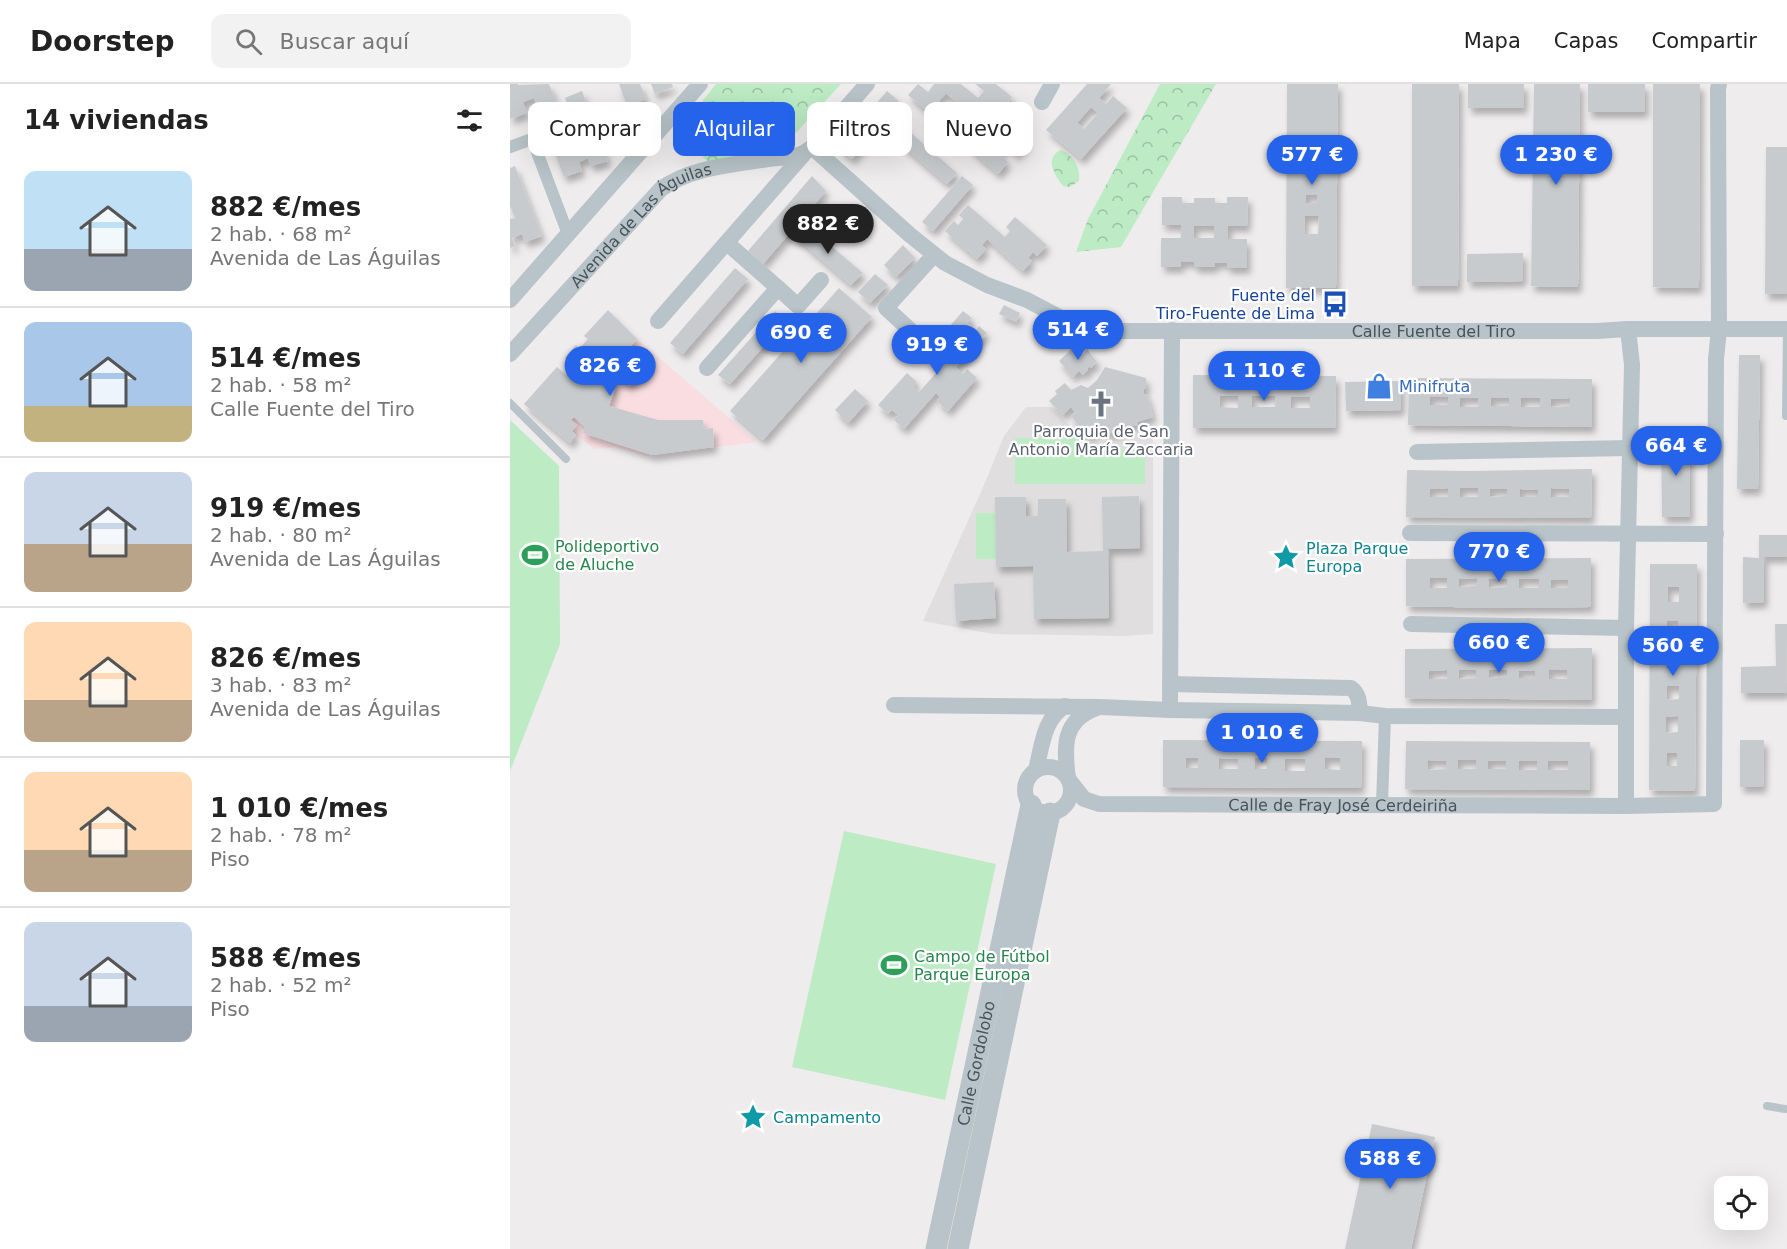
<!DOCTYPE html>
<html lang="es">
<head>
<meta charset="utf-8">
<style>
	body { margin:0; font-family:"DejaVu Sans",sans-serif; background:#f2f2f2; color:#222; height:100vh; display:flex; flex-direction:column; font-size:22px; white-space:nowrap }
	* { box-sizing:border-box; margin:0 }
	p { font-size:20px; color:#767676 }
	.icon { flex:none; width:33px; height:33px; fill:none; stroke:currentColor; stroke-width:2; stroke-linecap:round; stroke-linejoin:round }
	.map { position:relative; flex:1; overflow:hidden }
	.drawer { display:flex; flex-direction:column; background:#fff; width:510px }
	.drawer>* { flex:none }
	.hud { position:absolute; left:18px; top:18px; width:570px; height:54px; display:flex; gap:12px }
	.fabs { position:absolute; left:1204px; top:1092px; display:grid; gap:12px }
	.fabs a { display:grid; place-items:center; width:54px; height:54px; border-radius:12px; background:#fff; box-shadow:0 6px 24px #0002; font-size:30px }
	.price { position:absolute; translate:-50% -51px; padding:0 14px; border-radius:21px; background:#2563eb; color:#fff; font-size:20px; line-height:39px; filter:drop-shadow(0 2px 3px #0008) }
	.price::after { content:''; position:absolute; left:50%; top:36px; width:18px; height:14px; margin-left:-9px; background:inherit; clip-path:polygon(0 0,100% 0,50% 100%) }
	.price.on { background:#222; color:#fff }
	ul { padding:0; list-style:none }
	li { display:flex; align-items:center; gap:18px; height:150px; padding:0 24px }
	li+li { border-top:2px solid #e0e0e0 }
	li span { display:grid; place-items:center; flex:none; width:168px; height:120px; border-radius:12px; color:#555 }
	li>.icon { margin-inline-start:auto }
	span .icon { width:72px; height:72px; fill:#fffc; stroke-width:1 }
	li b { font-size:26px }
	h2 { display:flex; justify-content:space-between; align-items:center; height:72px; padding:0 24px; font-size:26px }
	.tag { padding:0 21px; border-radius:12px; background:#fff; box-shadow:0 6px 24px #0002; font-size:21px; line-height:54px }
	.tag.on { background:#2563eb; color:#fff }
	header { display:flex; align-items:center; gap:36px; box-sizing:border-box; height:84px; padding:0 30px; background:#fff; border-bottom:2px solid #e0e0e0 }
	header strong { font-size:28px }
	nav { display:flex; gap:33px; margin-inline-start:auto; font-size:21px }
	.search { width:420px; height:54px; background:#f2f2f2; display:flex; align-items:center; gap:15px; box-sizing:border-box; padding:0 21px; border-radius:12px; color:#767676; font-size:22px }
	main { display:flex; flex:1; min-height:0 }
	.map>svg:first-child { display:block }
</style>
</head>
<body>
<header>
<strong>Doorstep</strong>
<div class="search"><svg class="icon" aria-label="search" viewBox="0 0 24 24"><circle cx="10" cy="10" r="6"/><path d="M15 15l6 6"/></svg>Buscar aquí</div>
<nav><a>Mapa</a><a>Capas</a><a>Compartir</a></nav>
</header>
<main>
<section class="drawer">
<h2>14 viviendas<svg class="icon" aria-label="filters" viewBox="0 0 24 24"><path d="M4 7h16M4 17h16"/><circle cx="9" cy="7" r="2"/><circle cx="15" cy="17" r="2"/></svg></h2>
<ul>
<li><span style="background:linear-gradient(#bfe0f5 65%,#9aa5b1 0)"><svg class="icon" aria-label="home" viewBox="0 0 24 24"><path d="M3 11l9-7 9 7M6 9v11h12V9"/></svg></span><div><b>882 €/mes</b><p>2 hab. · 68 m²</p><p>Avenida de Las Águilas</p></div></li>
<li><span style="background:linear-gradient(#a9c7e8 70%,#c2b280 0)"><svg class="icon" aria-label="home" viewBox="0 0 24 24"><path d="M3 11l9-7 9 7M6 9v11h12V9"/></svg></span><div><b>514 €/mes</b><p>2 hab. · 58 m²</p><p>Calle Fuente del Tiro</p></div></li>
<li><span style="background:linear-gradient(#c9d6e8 60%,#b9a48a 0)"><svg class="icon" aria-label="home" viewBox="0 0 24 24"><path d="M3 11l9-7 9 7M6 9v11h12V9"/></svg></span><div><b>919 €/mes</b><p>2 hab. · 80 m²</p><p>Avenida de Las Águilas</p></div></li>
<li><span style="background:linear-gradient(#ffd9b3 65%,#b9a48a 0)"><svg class="icon" aria-label="home" viewBox="0 0 24 24"><path d="M3 11l9-7 9 7M6 9v11h12V9"/></svg></span><div><b>826 €/mes</b><p>3 hab. · 83 m²</p><p>Avenida de Las Águilas</p></div></li>
<li><span style="background:linear-gradient(#ffd9b3 65%,#b9a48a 0)"><svg class="icon" aria-label="home" viewBox="0 0 24 24"><path d="M3 11l9-7 9 7M6 9v11h12V9"/></svg></span><div><b>1 010 €/mes</b><p>2 hab. · 78 m²</p><p>Piso</p></div></li>
<li><span style="background:linear-gradient(#c9d6e8 70%,#9aa5b1 0)"><svg class="icon" aria-label="home" viewBox="0 0 24 24"><path d="M3 11l9-7 9 7M6 9v11h12V9"/></svg></span><div><b>588 €/mes</b><p>2 hab. · 52 m²</p><p>Piso</p></div></li>
</ul>
</section>
<div class="map">
<svg width="1277" height="1165" viewBox="0 0 1277 1165">
	<defs>
		<pattern id="park-crowns" width="20" height="18" patternUnits="userSpaceOnUse" patternTransform="scale(1.5)"><rect width="20" height="18" fill="#bcebc4"/><path d="M2 6a3 3 0 1 1 6 0M12 15a3 3 0 1 1 6 0" fill="none" stroke="#9bc1a2"/></pattern>
		<filter id="shadow"><feDropShadow dx="3.5" dy="6" stdDeviation="3" flood-color="#0004"/></filter>
	</defs>
	<rect width="100%" height="100%" fill="#efeced"/>
	<polygon fill="#e0dede" points="516,323 541,323 569,351 643,351 643,550 614,552 483,550 413,537 474,401 494,352"/>
	<polygon fill="#f9dde1" points="98,226 127,255 247,358 136,372 106,363 84,365 66,351 60,359 14,320 47,283 56,291 64,283 55,274 66,261 69,264 78,255 74,252"/>
	<g fill="url(#park-crowns)">
		<polygon points="206,0 331,0 270,66 198,78 168,48"/>
		<polygon points="650,0 706,0 611,163 566,168 578,135"/>
		<path d="M551 66C563 71 571 84 569 97L560 103 553 102C544 91 534 73 551 66Z"/>
	</g>
	<g fill="#bcebc4">
		<polygon points="0,336 49,382 50,560 0,687"/>
		<polygon points="505,354 578,354 578,366 635,366 635,400 505,400"/>
		<polygon points="466,429 485,429 486,475 466,475"/>
		<polygon points="334,747 486,780 435,1016 282,983"/>
	</g>
	<g fill="#c7cbce" fill-rule="evenodd" filter="url(#shadow)">
		<path d="M0 0H8V1L39 0 49 26 58 22 55 14 72 7 98 77 81 82 78 74 69 78 72 87 54 93 24 14 13 18 17 29 0 35ZM64 39 72 58 64 61 56 42Z"/>
		<polygon points="109,0 130,0 136,15 117,22"/>
		<polygon points="141,0 162,0 163,3 145,10"/>
		<polygon points="408,0 418,8 424,0 451,0 468,14 474,7 465,0 486,0 502,13 493,24 485,18 479,25 517,59 506,71 496,62 489,70 498,78 488,90 458,63 468,52 478,61 486,53 436,9 429,17 440,26 430,38 398,11"/>
		<path d="M577 0H601L589 14 596 20 603 12 617 24 571 75 536 46ZM581 23 588 29 574 45 567 39Z"/>
		<path d="M777 0H828L826 204H776ZM796 111H807V119H796ZM795 132H809L808 150H794Z"/>
		<polygon points="902,0 949,0 948,202 902,202"/>
		<rect x="958" y="0" width="56" height="24"/>
		<polygon points="1024,0 1070,0 1068,203 1021,202"/>
		<rect x="1078" y="0" width="57" height="28"/>
		<polygon points="1143,0 1190,0 1189,204 1143,203"/>
		<polygon points="377,7 391,19 342,75 328,64"/>
		<polygon points="386,36 447,89 437,100 376,47"/>
		<polygon points="1256,63 1277,63 1277,210 1255,210"/>
		<polygon points="5,82 32,152 15,158 12,150 2,154 5,162 0,164 0,135 5,134 0,122 0,84"/>
		<polygon points="302,92 316,107 253,180 238,167"/>
		<polygon points="452,92 463,101 423,147 412,138"/>
		<path d="M652 113H672V119H684V114H705V119H717V113H738L737 142H718V155H737V184H717V179H705V183H684V178H671V183H651V154H671V141H652ZM684 142H704V154H684Z"/>
		<polygon points="458,121 495,153 500,147 496,143 505,133 537,161 527,172 523,168 518,174 522,177 513,187 477,155 472,161 476,165 467,175 435,147 444,137 448,141 453,135 449,131"/>
		<polygon points="295,140 353,189 341,201 284,152"/>
		<polygon points="393,161 405,174 386,193 374,181"/>
		<polygon points="1013,169 1013,197 957,198 957,170"/>
		<polygon points="225,184 238,195 173,270 160,259"/>
		<polygon points="365,190 378,201 360,219 348,208"/>
		<polygon points="329,204 362,233 253,356 220,327"/>
		<polygon points="494,221 510,229 506,238 489,230"/>
		<polygon points="98,226 127,255 120,263 140,280 119,302 103,288 99,292 107,299 99,322 148,336 193,336 194,345 203,344 204,363 142,371 73,349 75,343 64,333 61,336 67,341 62,347 66,351 60,359 14,320 47,283 56,291 64,283 55,274 66,261 69,265 78,255 74,252"/>
		<polygon points="265,227 276,237 220,300 208,291"/>
		<polygon points="453,227 462,234 457,239 466,246 469,242 477,249 446,283 453,290 457,285 467,294 438,327 427,317 430,313 426,309 394,345 384,336 388,331 382,326 378,330 368,321 397,289 407,298 403,302 409,308 446,267 439,261 435,265 426,258"/>
		<polygon points="565,262 572,268 572,271 577,265 587,278 581,284 580,282 578,284 578,286 573,291 569,287 563,293 549,277"/>
		<polygon points="1229,271 1250,271 1248,405 1227,405"/>
		<polygon points="595,283 636,294 636,305 634,305 634,311 637,310 643,333 627,338 628,341 609,344 610,347 601,349 590,343 581,351 576,351 561,332 565,328 561,323 553,331 539,317 547,310 545,307 555,299 561,306 571,301 578,304 587,296"/>
		<path d="M683 291 826 292 825 344H683ZM710 312H728V324L709 323ZM742 312H766L765 323H742ZM781 313H800V324H781Z"/>
		<path d="M899 294 1082 295V343L898 341ZM920 313H938V321H920ZM950 314H969L968 323H950ZM981 314H999V322H981ZM1011 314H1030V323H1011ZM1060 314V322L1041 323V315Z"/>
		<polygon points="891,297 891,326 836,327 835,298"/>
		<polygon points="345,305 358,317 338,339 325,326"/>
		<polygon points="1151,353 1180,353 1180,433 1152,433"/>
		<path d="M1082 385 1081 434 896 433 897 386 957 387ZM938 404V413H919L920 405ZM950 404H968V413H950ZM1041 404 1059 405V413H1041ZM980 405H997V412L980 413ZM1010 405 1028 406V413H1010Z"/>
		<polygon points="629,412 630,464 598,465 599,534 524,535 523,482 486,483 485,413 516,413 516,432 528,432 528,415 556,415 557,468 593,467 592,413"/>
		<polygon points="1249,451 1277,451 1277,473 1254,473 1254,518 1233,519 1233,473 1249,474"/>
		<path d="M1081 474V523L988 524 896 522V475ZM920 494H937V504H919ZM967 494V502L949 503V495ZM979 495H997V503L979 504ZM1009 495H1029V504H1009ZM1041 496H1058V504H1041Z"/>
		<path d="M1140 480H1187L1185 707 1139 706ZM1158 503H1169V518H1158ZM1157 537H1168V553H1157ZM1157 571H1168V585H1157ZM1157 602H1169V615L1157 616ZM1168 632V648L1156 649V633ZM1157 669H1167V682H1157Z"/>
		<polygon points="484,498 486,534 446,537 444,500"/>
		<polygon points="1265,540 1277,540 1276,609 1231,609 1231,583 1266,582"/>
		<path d="M1082 564V616L895 614V565ZM937 586V595H919V587ZM949 586H966V594L949 595ZM979 586H997V593L979 594ZM1039 586H1057V595H1039ZM1009 587H1025V594H1009Z"/>
		<path d="M653 656 852 657 851 704 653 703ZM676 674H689L688 684H675ZM709 674 728 675V685H709ZM745 674H757V685H745ZM815 674H830V686L815 685ZM775 675H795V687H775Z"/>
		<polygon points="1230,656 1254,656 1253,703 1230,703"/>
		<path d="M896 657 1080 658V706L895 705ZM918 676 936 677V685L918 686ZM948 676H966V685H948ZM978 677H996V685H978ZM1009 677H1027V686H1009ZM1038 677H1058V686H1038Z"/>
		<polygon points="862,1040 925,1053 901,1165 835,1165"/>
	</g>
	<g fill="none" stroke-linecap="round" stroke-linejoin="round">
		<g stroke="#b8c4c9" stroke-width="8">
			<polyline points="0,319 56,375"/>
			<polyline points="1276,332 1277,245"/>
			<polyline points="1257,1022 1275,1025"/>
		</g>
		<g stroke="#b8c4c9" stroke-width="12">
			<polyline points="0,63 22,55 58,150"/>
			<polyline points="872,720 875,632"/>
		</g>
		<g stroke="#b8c4c9" stroke-width="16">
			<polyline points="532,18 542,0"/>
			<path id="s1" d="M302 63 400 151 435 179 477 201 517 216 555 236 573 244 601 247H1087L1118 245H1277"/>
			<polyline points="268,204 288,222 311,196"/>
			<polyline points="0,216 190,0"/>
			<polyline points="148,237 293,71"/>
			<polyline points="400,246 376,224 424,171"/>
			<path id="s2" d="M0 270 151 105C181 83 223 81 258 75 276 73 288 75 302 63L357 0"/>
			<polyline points="197,284 268,204 217,159"/>
			<polyline points="907,368 1119,364"/>
			<polyline points="900,449 1206,450"/>
			<polyline points="901,540 1116,544"/>
			<path d="M660 600 841 604C850 611 849 619 850 629"/>
			<polyline points="384,621 590,623 660,626 662,246"/>
			<polyline points="660,626 850,629 875,632 1116,633"/>
			<circle cx="538" cy="706" r="23"/>
			<path d="M526 686C532 663 533 635 555 622"/>
			<path d="M558 695C554 663 552 636 587 624"/>
			<path id="s3" d="M559 696 574 715 589 720 1116 722 1204 720 1206 275 1209 245 1208 5 1209 0"/>
			<polyline points="1116,722 1116,544 1122,281 1118,245"/>
		</g>
		<g stroke="#b8c4c9" stroke-width="21">
			<path id="s4" d="M426 1165 521 721"/>
			<polyline points="448,1165 540,729"/>
		</g>
	</g>
	<defs>
		<g id="bus-bare" transform="scale(2.07)"><path d="M-5-6H5V4H4V6H2V4H-2V6H-4V4H-5ZM-3.5-4V0h7V-4ZM-3.5 1.2v1.5H-2V1.2ZM2 1.2v1.5H3.5V1.2Z" fill="#1a4fb4" stroke="#fff" stroke-width="2.5" paint-order="stroke"/></g>
		<g id="shop-bare" transform="scale(2.07)"><path d="M-5-2.5h2.3a2.7 3.5 0 0 1 5.4 0H5L5.5 6h-11ZM-1.5-2.5h3a1.5 2.3 0 0 0-3 0Z" fill="#3f7fe0" stroke="#fff" stroke-width="2.5" paint-order="stroke"/></g>
		<g id="church-bare" transform="scale(2.07)"><path d="M-1.2-6h2.4v3.5h3.3v2.4h-3.3V6h-2.4V-.1h-3.3v-2.4h3.3Z" fill="#6b7280" stroke="#fff" stroke-width="2.5" paint-order="stroke"/></g>
		<g id="stadium-bare" transform="scale(2.07)"><path d="M0-5a6.5 5 0 1 0 0 10a6.5 5 0 1 0 0-10ZM-3.5-1.8h7v3.6h-7Z" fill="#2e9e5b" stroke="#fff" stroke-width="2.5" paint-order="stroke"/></g>
		<g id="sight-bare" transform="scale(2.07)"><path d="M0-6L1.8-2.2L6-1.7L2.9 1.2L3.7 5.4L0 3.3L-3.7 5.4L-2.9 1.2L-6-1.7L-1.8-2.2Z" fill="#0f9aa8" stroke="#fff" stroke-width="2.5" paint-order="stroke"/></g>
	</defs>
	<g fill-rule="evenodd">
		<use href="#bus-bare" x="825" y="220"/>
		<use href="#shop-bare" x="869" y="302"/>
		<use href="#church-bare" x="591" y="320"/>
		<use href="#stadium-bare" x="25" y="471"/>
		<use href="#sight-bare" x="776" y="473"/>
		<use href="#stadium-bare" x="384" y="881"/>
		<use href="#sight-bare" x="243" y="1033"/>
	</g>
	<g text-anchor="middle" dominant-baseline="central" stroke-width="4.5" stroke-linejoin="round" paint-order="stroke">
		<g font-size="16" fill="#465459" stroke="#fff">
			<text stroke="none"><textPath href="#s2" startOffset="186">Avenida de Las Águilas</textPath></text>
			<text stroke="none"><textPath href="#s1" startOffset="680">Calle Fuente del Tiro</textPath></text>
			<text stroke="none"><textPath href="#s3" startOffset="284">Calle de Fray José Cerdeiriña</textPath></text>
			<text stroke="none"><textPath href="#s4" startOffset="190">Calle Gordolobo</textPath></text>
		</g>
		<g font-size="16" fill="#164399" stroke="#fff" text-anchor="end">
			<text x="805" y="211">Fuente del<tspan x="805" dy="18">Tiro-Fuente de Lima</tspan></text>
		</g>
		<g font-size="16" fill="#366cbe" stroke="#fff" text-anchor="start">
			<text x="889" y="302">Minifruta</text>
		</g>
		<g font-size="16" fill="#5b616d" stroke="#fff">
			<text x="591" y="347">Parroquia de San<tspan x="591" dy="18">Antonio María Zaccaria</tspan></text>
		</g>
		<g font-size="16" fill="#27864d" stroke="#fff" text-anchor="start">
			<text x="45" y="462">Polideportivo<tspan x="45" dy="18">de Aluche</tspan></text>
			<text x="404" y="872">Campo de Fútbol<tspan x="404" dy="18">Parque Europa</tspan></text>
		</g>
		<g font-size="16" fill="#0d838f" stroke="#fff" text-anchor="start">
			<text x="796" y="464">Plaza Parque<tspan x="796" dy="18">Europa</tspan></text>
			<text x="263" y="1033">Campamento</text>
		</g>
	</g>
</svg>
<div class="fabs">
<a><svg class="icon" aria-label="locate" viewBox="0 0 24 24"><circle cx="12" cy="12" r="6"/><path d="M12 2v4M12 18v4M2 12h4M18 12h4"/></svg></a>
</div>
<b class="price" style="left:802px;top:102px">577 €</b>
<b class="price" style="left:1046px;top:102px">1 230 €</b>
<b class="price on" style="left:318px;top:171px">882 €</b>
<b class="price" style="left:568px;top:277px">514 €</b>
<b class="price" style="left:291px;top:280px">690 €</b>
<b class="price" style="left:427px;top:292px">919 €</b>
<b class="price" style="left:100px;top:313px">826 €</b>
<b class="price" style="left:754px;top:318px">1 110 €</b>
<b class="price" style="left:1166px;top:393px">664 €</b>
<b class="price" style="left:989px;top:499px">770 €</b>
<b class="price" style="left:989px;top:590px">660 €</b>
<b class="price" style="left:1163px;top:593px">560 €</b>
<b class="price" style="left:752px;top:680px">1 010 €</b>
<b class="price" style="left:880px;top:1106px">588 €</b>
<div class="hud">
<a class="tag">Comprar</a>
<a class="tag on">Alquilar</a>
<a class="tag">Filtros</a>
<a class="tag">Nuevo</a>
</div>
</div>
</main>
</body>
</html>
